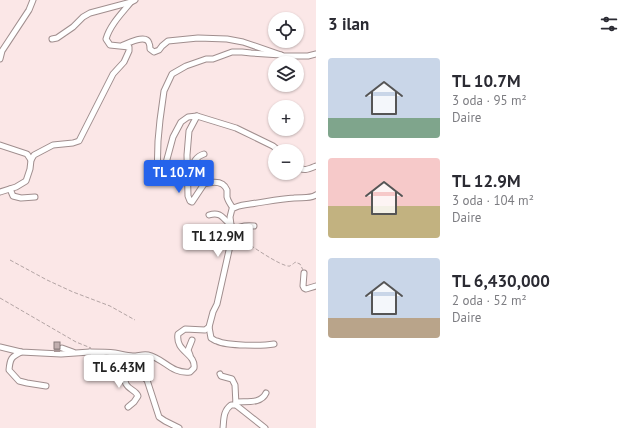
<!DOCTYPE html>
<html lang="tr">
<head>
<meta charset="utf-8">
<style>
	body { margin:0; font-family:"PT Sans",sans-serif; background:#f2f2f3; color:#2b2b33; height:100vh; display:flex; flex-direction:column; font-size:15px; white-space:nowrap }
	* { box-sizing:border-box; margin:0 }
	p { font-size:13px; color:#7c7c81 }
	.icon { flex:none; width:22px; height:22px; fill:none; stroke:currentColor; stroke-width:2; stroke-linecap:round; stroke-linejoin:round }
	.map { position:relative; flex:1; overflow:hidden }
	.side { display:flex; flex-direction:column; background:#fff; width:316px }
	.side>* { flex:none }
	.buttons { position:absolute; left:268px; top:12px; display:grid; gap:8px }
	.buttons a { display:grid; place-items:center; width:36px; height:36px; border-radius:50%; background:#fff; box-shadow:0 1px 3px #0004; font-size:20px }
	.price { position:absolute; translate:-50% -34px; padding:0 9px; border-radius:4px; background:#fff; color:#222; font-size:13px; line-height:26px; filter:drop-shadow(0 1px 2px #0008) }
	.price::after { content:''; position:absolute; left:50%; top:24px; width:12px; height:9px; margin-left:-6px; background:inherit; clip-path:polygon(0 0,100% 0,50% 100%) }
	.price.on { background:#2563eb; color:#fff }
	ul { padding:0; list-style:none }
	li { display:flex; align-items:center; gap:12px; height:100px; padding:0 12px }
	li span { display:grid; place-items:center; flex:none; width:112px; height:80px; border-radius:4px; color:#555 }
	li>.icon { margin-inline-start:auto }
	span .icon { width:48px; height:48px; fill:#fffc; stroke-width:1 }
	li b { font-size:17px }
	h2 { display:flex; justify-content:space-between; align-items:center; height:48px; padding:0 12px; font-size:17px }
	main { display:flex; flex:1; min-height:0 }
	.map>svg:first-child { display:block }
</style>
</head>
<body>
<main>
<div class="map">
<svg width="316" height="428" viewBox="0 0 316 428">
	<rect width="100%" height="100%" fill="#fbe7e7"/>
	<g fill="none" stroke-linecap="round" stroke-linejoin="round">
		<g stroke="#a08e8e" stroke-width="7">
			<g id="minor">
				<polyline points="52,39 57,38 73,27 83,17 90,13 131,2"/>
				<path d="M123 45C129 43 146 34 149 43 150 45 150 47 150 49L154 52 159 50 162 46 168 41 198 38 227 39 243 42 284 56H308L316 54"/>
				<polyline points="0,59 2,51 29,10 33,0"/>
				<path d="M197 116 189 131 187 155 188 196 190 201 192 202 204 184C211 182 223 180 227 190 227 191 227 195 227 197 228 201 230 204 233 208"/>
				<polyline points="0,145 27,154 31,160 30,169 26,181 16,187 0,192"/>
				<polyline points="279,151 273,146 236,128 197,116 188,117 181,122 173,137 163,174 159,178 157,177 158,141 160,120 164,91 172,74 186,66 206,59 213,59 232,52 242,52 251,53 281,55"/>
				<path d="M31 160 34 155 53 145 73 143 79 141 113 74 124 62 129 51V47L110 45 106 39C110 25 122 13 131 2L135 0"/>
				<path d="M297 166C303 172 309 169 316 166"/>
				<path d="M189 174C193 165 194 157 204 154"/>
				<polyline points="10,189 13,196 21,198 35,197"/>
				<path d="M209 215C221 211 223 219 231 225"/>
				<path d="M232 231C239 226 246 225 254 226"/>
				<polyline points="304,273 303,286 304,288 306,289 316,286"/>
				<path d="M209 327 211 338C213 339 215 341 217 341 227 346 263 346 274 344"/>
				<polyline points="0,347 21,352 61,354 90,352 108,358 121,368 141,375 147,380 159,417 165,421 179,428"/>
				<polyline points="62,348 73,352"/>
				<path d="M21 352C11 357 10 359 9 370L19 381 27 383 46 386"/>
				<path d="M90 352C98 352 107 352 115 353 121 354 127 356 133 356 138 356 143 354 148 355 165 359 171 374 190 372L194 368C196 353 175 352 178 334L185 329 205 330 209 327 213 312 217 304 232 237V233L230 217 232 209C238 205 243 205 250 204 265 202 279 199 294 198 302 197 310 199 316 195"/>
				<polyline points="190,355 188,350 192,340"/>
				<path d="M121 368C123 373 124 379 126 384 129 390 136 390 138 396L134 402 128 407"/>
				<polyline points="220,374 221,376 232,379 235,385 236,405"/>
				<path d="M236 402C247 401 261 404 266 393"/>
				<path d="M223 428C224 419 223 411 231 405H236L265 428"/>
			</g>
		</g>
		<g stroke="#b3a4a4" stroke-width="1" stroke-dasharray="4 2" stroke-linecap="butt">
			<path d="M236 235C244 241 282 268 290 266 291 265 295 263 295 262L300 264 303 270"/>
			<polyline points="10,260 47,280 73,292 110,306 135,320"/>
			<polyline points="0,298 76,342 91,348"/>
		</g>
		<use href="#minor" stroke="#fff" stroke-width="5"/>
	</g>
	<rect fill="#a79696" x="54" y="342" width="6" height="10"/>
	<rect fill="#c2afaf" stroke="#887a7a" x="54" y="342" width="6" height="7"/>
</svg>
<div class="buttons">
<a><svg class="icon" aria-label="locate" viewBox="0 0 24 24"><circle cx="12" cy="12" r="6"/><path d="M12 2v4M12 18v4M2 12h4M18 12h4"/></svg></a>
<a><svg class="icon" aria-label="layers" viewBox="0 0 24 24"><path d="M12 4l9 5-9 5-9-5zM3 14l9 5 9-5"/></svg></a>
<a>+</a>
<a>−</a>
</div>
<b class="price on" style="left:179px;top:194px">TL 10.7M</b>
<b class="price" style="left:218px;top:258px">TL 12.9M</b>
<b class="price" style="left:119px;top:389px">TL 6.43M</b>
</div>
<section class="side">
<h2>3 ilan<svg class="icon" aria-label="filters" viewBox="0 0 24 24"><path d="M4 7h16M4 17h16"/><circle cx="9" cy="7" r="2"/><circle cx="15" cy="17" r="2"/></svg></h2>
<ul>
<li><span style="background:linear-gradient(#c9d6e8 75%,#7fa58c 0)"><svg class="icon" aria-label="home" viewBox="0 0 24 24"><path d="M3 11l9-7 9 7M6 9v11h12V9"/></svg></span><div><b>TL 10.7M</b><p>3 oda · 95 m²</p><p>Daire</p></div></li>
<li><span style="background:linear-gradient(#f6c9c9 60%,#c2b280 0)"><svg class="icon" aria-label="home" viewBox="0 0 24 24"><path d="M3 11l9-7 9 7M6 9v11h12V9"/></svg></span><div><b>TL 12.9M</b><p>3 oda · 104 m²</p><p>Daire</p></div></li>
<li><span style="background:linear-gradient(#c9d6e8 75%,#b9a48a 0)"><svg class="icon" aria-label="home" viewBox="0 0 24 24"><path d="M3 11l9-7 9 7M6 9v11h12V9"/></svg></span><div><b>TL 6,430,000</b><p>2 oda · 52 m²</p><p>Daire</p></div></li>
</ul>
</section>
</main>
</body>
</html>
